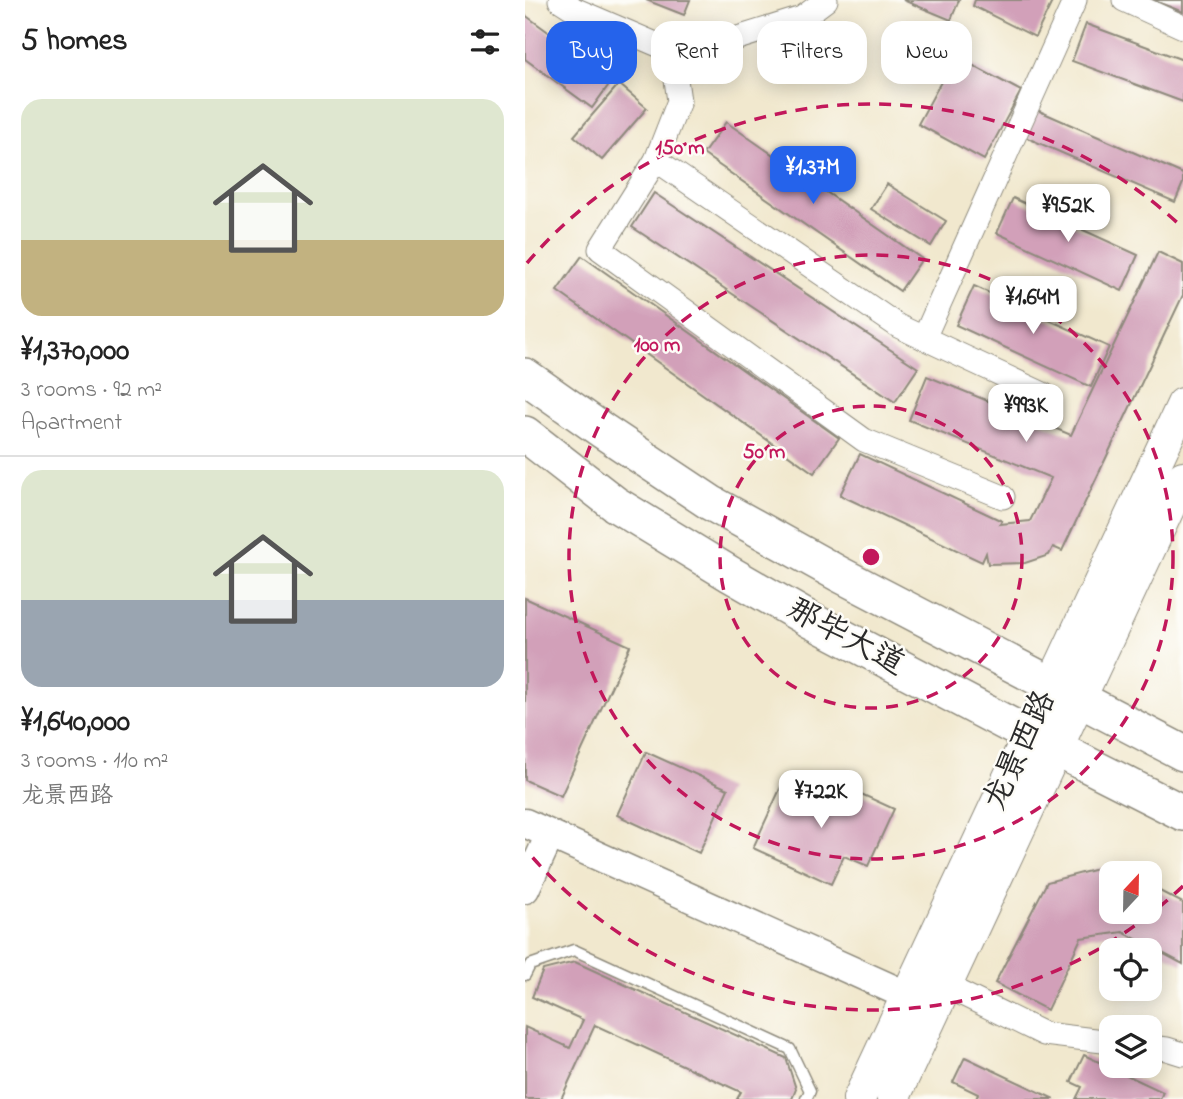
<!DOCTYPE html>
<html lang="en">
<head>
<meta charset="utf-8">
<style>
	body { margin:0; font-family:"Indie Flower","LXGW WenKai TC",sans-serif; background:#f6f6f6; color:#222; height:100vh; display:flex; flex-direction:column; font-size:26px; white-space:nowrap }
	* { box-sizing:border-box; margin:0 }
	p { font-size:23px; color:#767676 }
	.icon { flex:none; width:38px; height:38px; fill:none; stroke:currentColor; stroke-width:2; stroke-linecap:round; stroke-linejoin:round }
	.map { position:relative; flex:1; overflow:hidden }
	.sheet { display:flex; flex-direction:column; background:#fff; width:525px }
	.sheet>* { flex:none }
	.guide { position:absolute; left:21px; top:21px; width:532px; height:63px; display:flex; gap:14px }
	.needle { width:46px; rotate:22deg }
	.controls { position:absolute; left:574px; top:861px; display:grid; gap:14px }
	.controls a { display:grid; place-items:center; width:63px; height:63px; border-radius:14px; background:#fff; box-shadow:0 4px 18px #0003; font-size:35px }
	.price { position:absolute; translate:-50% -60px; padding:0 16px; border-radius:14px; background:#fff; color:#222; font-size:23px; line-height:46px; filter:drop-shadow(0 2px 4px #0008) }
	.price::after { content:''; position:absolute; left:50%; top:42px; width:21px; height:16px; margin-left:-10px; background:inherit; clip-path:polygon(0 0,100% 0,50% 100%) }
	.price.on { background:#2563eb; color:#fff }
	ul { padding:0; list-style:none }
	li { display:grid; align-content:center; gap:14px; height:371px; padding:0 21px }
	li+li { border-top:2px solid #e0e0e0 }
	li span { display:grid; place-items:center; height:217px; border-radius:21px; color:#555 }
	li>.icon { margin-inline-start:auto }
	span .icon { width:126px; height:126px; fill:#fffc; stroke-width:1 }
	li b { font-size:30px }
	h2 { display:flex; justify-content:space-between; align-items:center; height:84px; padding:0 21px; font-size:30px }
	.chip { padding:0 24px; border-radius:21px; background:#fff; box-shadow:0 4px 18px #0003; font-size:24px; line-height:63px }
	.chip.on { background:#2563eb; color:#fff }
	main { display:flex; flex:1; min-height:0 }
	.map>svg:first-child { display:block }
</style>
</head>
<body>
<main>
<section class="sheet">
<h2>5 homes<svg class="icon" aria-label="filters" viewBox="0 0 24 24"><path d="M4 7h16M4 17h16"/><circle cx="9" cy="7" r="2"/><circle cx="15" cy="17" r="2"/></svg></h2>
<ul>
<li><span style="background:linear-gradient(#dfe7d0 65%,#c2b280 0)"><svg class="icon" aria-label="home" viewBox="0 0 24 24"><path d="M3 11l9-7 9 7M6 9v11h12V9"/></svg></span><div><b>¥1,370,000</b><p>3 rooms · 92 m²</p><p>Apartment</p></div></li>
<li><span style="background:linear-gradient(#dfe7d0 60%,#9aa5b1 0)"><svg class="icon" aria-label="home" viewBox="0 0 24 24"><path d="M3 11l9-7 9 7M6 9v11h12V9"/></svg></span><div><b>¥1,640,000</b><p>3 rooms · 110 m²</p><p>龙景西路</p></div></li>
</ul>
</section>
<div class="map">
<svg width="658" height="1099" viewBox="0 0 658 1099">
	<rect width="100%" height="100%" fill="#fdfcf7"/>
	<filter id="ink" filterUnits="userSpaceOnUse"><feTurbulence type="fractalNoise" baseFrequency=".0143" numOctaves="2"/><feDisplacementMap in="SourceGraphic" scale="14" xChannelSelector="R" yChannelSelector="G"/><feConvolveMatrix kernelMatrix="1 2 1 2 8 2 1 2 1" color-interpolation-filters="sRGB"/></filter>
	<filter id="wash" filterUnits="userSpaceOnUse"><feTurbulence type="fractalNoise" baseFrequency=".00686" numOctaves="4" result="noise"/><feDisplacementMap in="SourceGraphic" scale="28" xChannelSelector="R" yChannelSelector="G"/><feGaussianBlur stdDeviation="1.57" result="paint"/><feColorMatrix in="noise" values="0 0 0 0 0 0 0 0 0 0 0 0 0 0 0 0 0 1.4 0 .05"/><feComposite in="paint" operator="in"/></filter>
	<g filter="url(#wash)">
		<rect width="100%" height="100%" fill="#f1e8ce"/>
		<g id="blocks">
			<g fill="#d2a0b9">
				<polygon points="121,0 165,0 159,15"/>
				<polygon points="378,0 434,0 426,20"/>
				<polygon points="450,0 528,0 510,37 448,6"/>
				<polygon points="627,0 658,0 658,12"/>
				<polygon points="0,15 88,79 67,108 0,59"/>
				<polygon points="561,24 658,60 658,102 547,61"/>
				<polygon points="430,56 496,91 459,160 393,124"/>
				<polygon points="94,84 122,108 77,160 49,136"/>
				<polygon points="512,110 658,174 658,183 650,202 500,137"/>
				<polygon points="201,122 397,259 375,291 178,154"/>
				<polygon points="362,184 421,221 406,246 346,209"/>
				<polygon points="129,193 393,368 370,402 107,227"/>
				<polygon points="488,198 613,255 597,291 472,233"/>
				<polygon points="633,252 658,264 658,295 537,551 528,547 524,555 500,563 463,564 461,553 457,562 315,495 335,454 477,521 475,524 505,521 526,478 384,420 402,376 546,435"/>
				<polygon points="57,256 314,438 289,473 32,291"/>
				<polygon points="449,286 584,347 566,387 431,325"/>
				<polygon points="0,598 105,646 36,796 0,780"/>
				<polygon points="121,752 203,789 174,853 92,815"/>
				<polygon points="260,778 325,807 332,792 369,809 343,866 319,856 306,884 228,848"/>
				<polygon points="576,868 593,872 586,873 586,912 625,912 625,886 658,903 658,964 598,932 556,938 522,1010 470,983 522,882"/>
				<polygon points="50,962 261,1058 271,1089 267,1099 212,1099 216,1092 70,1025 36,1099 0,1099 0,1027 45,1048 58,1020 7,997 18,970"/>
				<polygon points="559,1055 638,1092 635,1099 551,1099 557,1087 546,1082"/>
				<polygon points="440,1057 529,1099 451,1099 453,1094 428,1082"/>
			</g>
		</g>
	</g>
	<g filter="url(#ink)">
		<use href="#blocks" fill-opacity="0" stroke="#8e8a7c" stroke-width="2"/>
		<g fill="none" stroke-linecap="round" stroke-linejoin="round">
			<g stroke="#8e8a7c" stroke-width="13">
				<polyline id="service" points="0,975 5,965 49,950 265,1049 285,1091 281,1099"/>
			</g>
			<g stroke="#8e8a7c" stroke-width="25">
				<g id="minor">
					<polyline points="35,0 49,9 147,51 203,41 277,18 301,0"/>
					<polyline points="599,0 658,27"/>
					<polyline points="147,51 154,101 131,160 75,249 339,440 478,497"/>
					<polyline points="131,160 373,326 518,394"/>
					<polyline points="399,338 550,0"/>
					<polyline points="421,986 519,1034 586,1042"/>
					<polyline points="625,1047 642,1049 658,1054"/>
				</g>
			</g>
			<g stroke="#8e8a7c" stroke-width="31">
				<g id="tertiary">
					<polyline points="0,823 403,1005"/>
					<polyline points="0,889 25,835"/>
				</g>
			</g>
			<g stroke="#8e8a7c" stroke-width="34">
				<g id="secondary">
					<polyline points="334,1099 658,404"/>
					<polyline points="368,1099 658,477"/>
				</g>
			</g>
			<g stroke="#8e8a7c" stroke-width="38">
				<g id="primary">
					<polyline points="0,376 78,431 186,503 314,574 658,753"/>
					<polyline points="0,434 90,504 205,574 287,621 504,735 658,813"/>
				</g>
			</g>
			<use href="#service" stroke="#fff" stroke-width="10"/>
			<use href="#minor" stroke="#fff" stroke-width="23"/>
			<use href="#tertiary" stroke="#fff" stroke-width="28"/>
			<use href="#secondary" stroke="#fff" stroke-width="32"/>
			<use href="#primary" stroke="#fff" stroke-width="35"/>
		</g>
	</g>
	<g fill="none" stroke="#c2185b" stroke-width="3.5" stroke-dasharray="12 9">
		<circle cx="346" cy="557" r="151"/>
		<circle cx="346" cy="557" r="302"/>
		<path d="M658 886A453 453 0 0 1 2 851M2 263A453 453 0 0 1 658 228"/>
	</g>
	<g text-anchor="middle" dominant-baseline="central" stroke-width="5" stroke-linejoin="round" paint-order="stroke">
		<g font-size="32" fill="#2b2b2b" stroke="#fdfcf7">
			<text transform="translate(320 638) rotate(28)">那毕大道</text>
			<text transform="translate(496 751) rotate(-65)">龙景西路</text>
		</g>
	</g>
	<circle cx="346" cy="557" r="10" fill="#c2185b" stroke="#fdfcf7" stroke-width="3.5"/>
	<g font-size="21" text-anchor="middle" font-weight="bold" fill="#c2185b" stroke="#fdfcf7" stroke-width="5" stroke-linejoin="round" paint-order="stroke">
		<text x="155" y="154">150 m</text>
		<text x="132" y="351">100 m</text>
		<text x="239" y="458">50 m</text>
	</g>
</svg>
<div class="controls">
<a><svg class="needle" viewBox="-14 -14 28 28"><path d="M0-13l5 13h-10z" fill="#e53935"/><path d="M0 13l5-13h-10z" fill="#767676"/></svg></a>
<a><svg class="icon" aria-label="locate" viewBox="0 0 24 24"><circle cx="12" cy="12" r="6"/><path d="M12 2v4M12 18v4M2 12h4M18 12h4"/></svg></a>
<a><svg class="icon" aria-label="layers" viewBox="0 0 24 24"><path d="M12 4l9 5-9 5-9-5zM3 14l9 5 9-5"/></svg></a>
</div>
<b class="price on" style="left:288px;top:206px">¥1.37M</b>
<b class="price" style="left:543px;top:244px">¥952K</b>
<b class="price" style="left:508px;top:336px">¥1.64M</b>
<b class="price" style="left:501px;top:444px">¥993K</b>
<b class="price" style="left:296px;top:830px">¥722K</b>
<div class="guide">
<a class="chip on">Buy</a>
<a class="chip">Rent</a>
<a class="chip">Filters</a>
<a class="chip">New</a>
</div>
</div>
</main>
</body>
</html>
